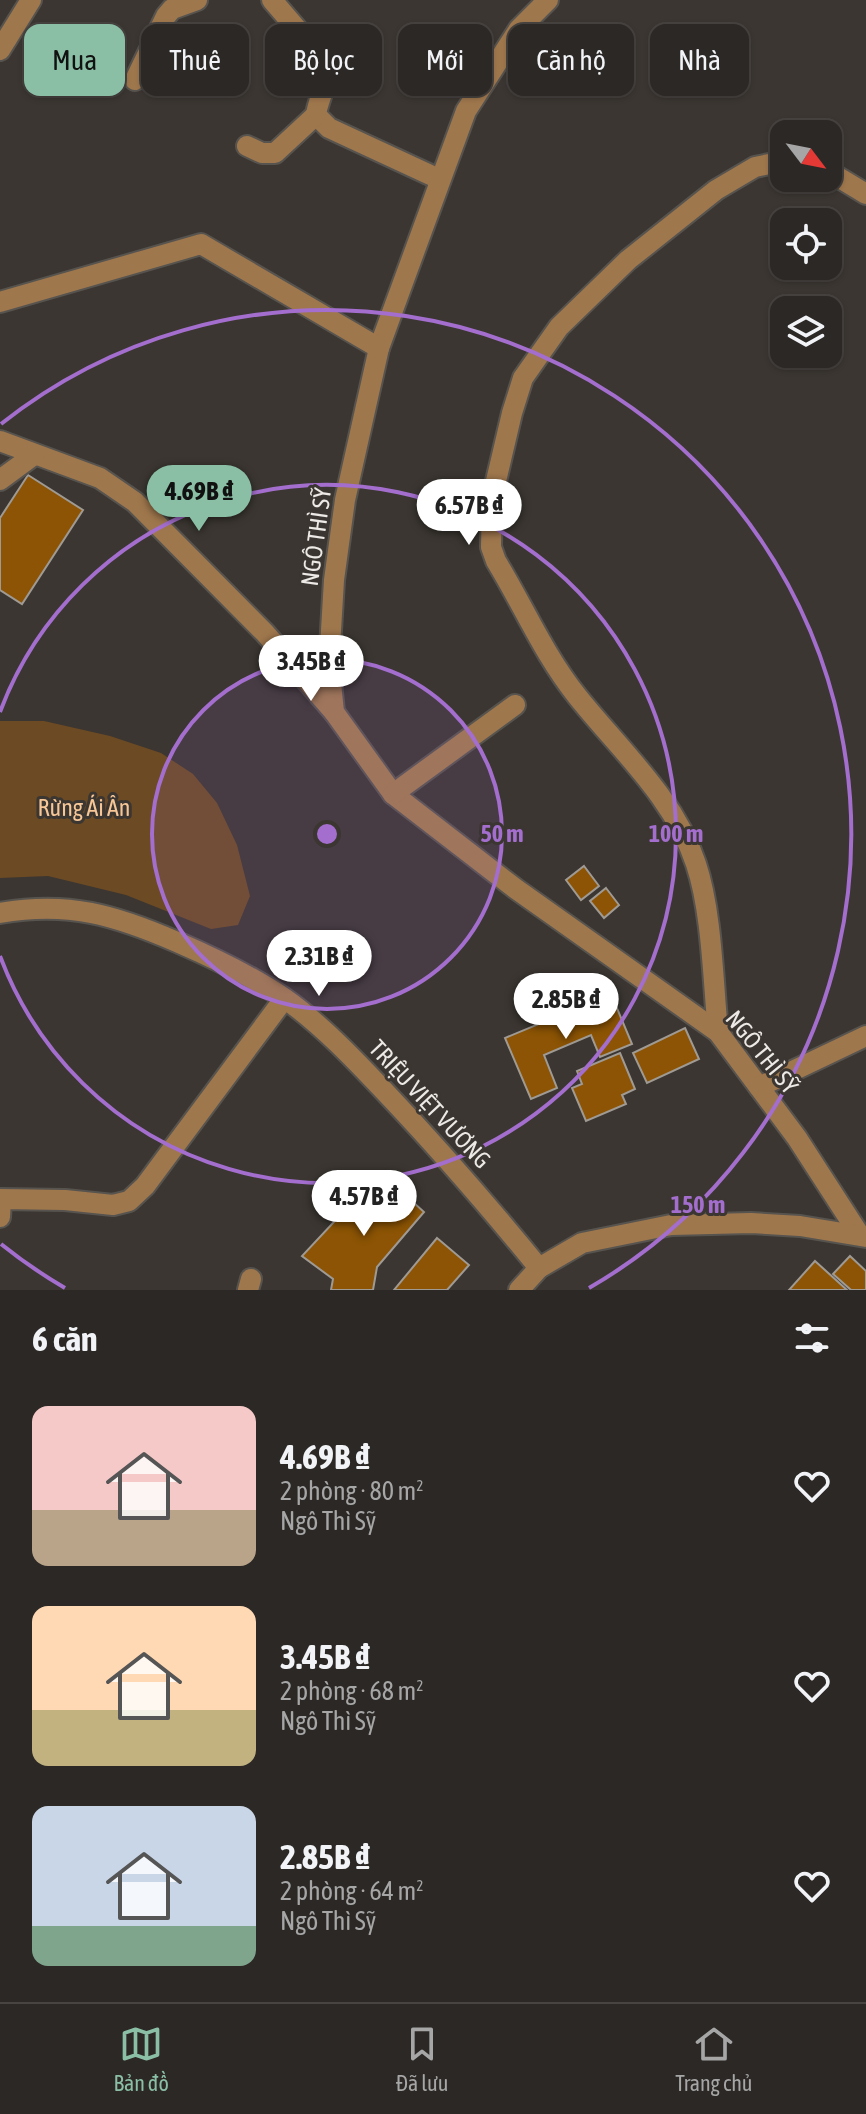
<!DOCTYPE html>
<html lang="vi">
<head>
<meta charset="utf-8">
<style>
	body { margin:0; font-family:"Asap Condensed",sans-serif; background:#383432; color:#f1f3f6; height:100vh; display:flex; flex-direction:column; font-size:30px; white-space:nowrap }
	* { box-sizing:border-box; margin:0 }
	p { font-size:26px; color:#a6a6a7 }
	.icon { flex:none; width:44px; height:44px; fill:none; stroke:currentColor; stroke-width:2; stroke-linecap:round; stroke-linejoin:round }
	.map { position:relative; height:1290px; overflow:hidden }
	.details { display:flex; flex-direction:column; background:#2c2825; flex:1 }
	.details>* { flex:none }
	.hud { position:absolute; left:24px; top:24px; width:818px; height:72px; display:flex; gap:16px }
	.needle { width:52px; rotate:122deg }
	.controls { position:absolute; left:770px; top:120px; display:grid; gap:16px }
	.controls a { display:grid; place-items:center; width:72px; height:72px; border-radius:16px; background:#2c2825; box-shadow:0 2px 6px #0004,0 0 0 2px #484442; font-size:40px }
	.price { position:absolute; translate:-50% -68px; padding:0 18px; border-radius:28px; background:#fff; color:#222; font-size:26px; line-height:52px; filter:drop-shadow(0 2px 4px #0008) }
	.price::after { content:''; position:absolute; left:50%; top:48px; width:24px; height:18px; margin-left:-12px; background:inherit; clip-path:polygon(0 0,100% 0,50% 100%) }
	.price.active { background:#8abfa5; color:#111 }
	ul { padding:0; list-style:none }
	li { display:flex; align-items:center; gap:24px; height:200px; padding:0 32px }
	li span { display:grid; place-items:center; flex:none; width:224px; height:160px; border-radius:16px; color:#555 }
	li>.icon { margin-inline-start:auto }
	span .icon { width:96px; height:96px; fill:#fffc; stroke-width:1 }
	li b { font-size:34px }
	h2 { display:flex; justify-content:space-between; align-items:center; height:96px; padding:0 32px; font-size:34px }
	.pill { padding:0 28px; border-radius:16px; background:#2c2825; box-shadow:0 2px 6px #0004,0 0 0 2px #484442; font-size:28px; line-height:72px }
	.pill.active { background:#8abfa5; color:#111 }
	.tab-bar { display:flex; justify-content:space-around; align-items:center; height:112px; border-top:2px solid #484442; background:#2c2825; font-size:22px; color:#a6a6a7 }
	.tab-bar a { display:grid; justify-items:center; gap:4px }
	.tab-bar .active { color:#8abfa5 }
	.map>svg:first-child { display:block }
</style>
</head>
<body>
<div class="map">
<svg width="866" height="1290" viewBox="0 0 866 1290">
	<rect width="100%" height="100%" fill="#3b3631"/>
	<polygon fill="#6c4a24" points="0,721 44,721 110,736 161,753 193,774 217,803 237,845 250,896 238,925 211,929 126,895 48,876 0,878"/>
	<g fill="#8c5404" stroke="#9f9a94" stroke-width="2">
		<polygon points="28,475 83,510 22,604 0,590 0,518"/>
		<polygon points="584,866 599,886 581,900 566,880"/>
		<polygon points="606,888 619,905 604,918 590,901"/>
		<polygon points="611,994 632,1044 600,1057 591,1035 544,1055 557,1088 531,1099 505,1038"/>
		<polygon points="685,1028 699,1059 647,1083 633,1053"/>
		<polygon points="620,1053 635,1089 622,1095 626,1104 586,1121 572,1088 582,1084 577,1071"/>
		<polygon points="390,1181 424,1212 377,1267 373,1290 331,1290 333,1279 302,1256 362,1192 371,1200"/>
		<polygon points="437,1238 469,1265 447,1290 394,1290"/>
		<polygon points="850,1256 866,1271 866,1290 851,1290 833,1274"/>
		<polygon points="815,1261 847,1290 789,1290"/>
	</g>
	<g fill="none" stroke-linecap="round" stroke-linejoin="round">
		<g stroke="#57534e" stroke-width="24">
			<g id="minor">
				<path d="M272 0 327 64C330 81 318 98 316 115L329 128 439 179"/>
				<polyline points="548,0 519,29 466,111 379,348 345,500 334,580 329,664 334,712 393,794 516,889 718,1032 797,1138 859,1234"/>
				<polyline points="0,50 31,0"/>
				<polyline points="135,80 166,16 172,9 197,0"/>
				<polyline points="247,146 262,153 275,153 316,115"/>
				<polyline points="828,171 866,194"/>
				<polyline points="0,302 201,244 379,348"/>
				<polyline points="0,441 100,478 135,502 265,633 334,712"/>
				<polyline points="0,480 34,455"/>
				<polyline points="393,794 515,705"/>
				<path d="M0 913C68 901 115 915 177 942 214 958 250 975 284 998 322 1025 355 1060 387 1094 440 1150 490 1208 539 1268"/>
				<path d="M718 1032C713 981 712 912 696 864 674 797 619 749 577 696 544 655 523 605 496 561L491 547 492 498 512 413 523 378 559 327 628 260 716 190 755 167 784 161"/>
				<polyline points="759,1087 866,1036"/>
				<polyline points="0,1217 1,1199 65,1200 113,1205 129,1201 145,1186 284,999"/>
				<polyline points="248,1290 251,1279"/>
				<polyline points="519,1290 539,1268 582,1243 671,1225 751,1223 800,1226 866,1237"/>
			</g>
		</g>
		<use href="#minor" stroke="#9f774d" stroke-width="20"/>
	</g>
	<circle cx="327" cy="834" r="175" fill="#a36ecd" fill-opacity=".12"/>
	<g fill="none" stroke="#a36ecd" stroke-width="4">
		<circle cx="327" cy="834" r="175"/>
		<path d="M0 712A349 349 0 1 1 0 956"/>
		<path d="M65 1288A524 524 0 0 1 1 1244M1 424A524 524 0 1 1 589 1288"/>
	</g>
	<g text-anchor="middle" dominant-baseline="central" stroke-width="6" stroke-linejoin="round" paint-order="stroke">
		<g font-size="24" fill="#ece9e6" stroke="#3b3631">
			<text transform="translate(316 537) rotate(-82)">NGÔ THÌ SỸ</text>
			<text transform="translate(762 1052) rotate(51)">NGÔ THÌ SỸ</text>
			<text transform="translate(430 1104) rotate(47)">TRIỆU VIỆT VƯƠNG</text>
		</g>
		<g font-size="24" fill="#f6c696" stroke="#3b3631">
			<text x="84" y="807">Rừng Ái Ân</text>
		</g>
	</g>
	<circle cx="327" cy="834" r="12" fill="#a36ecd" stroke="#3b3631" stroke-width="4"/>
	<g font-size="24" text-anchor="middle" font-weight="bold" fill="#a36ecd" stroke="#3b3631" stroke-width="6" stroke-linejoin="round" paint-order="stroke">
		<text x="502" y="842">50 m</text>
		<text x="676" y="842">100 m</text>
		<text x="698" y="1213">150 m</text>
	</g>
</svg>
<div class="controls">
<a><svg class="needle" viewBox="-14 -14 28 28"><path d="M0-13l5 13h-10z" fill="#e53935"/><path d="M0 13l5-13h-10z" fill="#a6a6a7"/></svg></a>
<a><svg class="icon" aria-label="locate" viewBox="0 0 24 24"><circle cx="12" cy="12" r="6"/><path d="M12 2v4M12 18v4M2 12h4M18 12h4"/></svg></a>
<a><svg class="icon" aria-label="layers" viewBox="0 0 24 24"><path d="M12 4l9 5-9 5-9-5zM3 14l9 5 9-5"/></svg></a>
</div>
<b class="price active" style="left:199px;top:533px">4.69B ₫</b>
<b class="price" style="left:469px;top:547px">6.57B ₫</b>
<b class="price" style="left:311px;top:703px">3.45B ₫</b>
<b class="price" style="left:319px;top:998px">2.31B ₫</b>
<b class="price" style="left:566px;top:1041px">2.85B ₫</b>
<b class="price" style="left:364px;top:1238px">4.57B ₫</b>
<div class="hud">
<a class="pill active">Mua</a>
<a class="pill">Thuê</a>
<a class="pill">Bộ lọc</a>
<a class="pill">Mới</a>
<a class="pill">Căn hộ</a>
<a class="pill">Nhà</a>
</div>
</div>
<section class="details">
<h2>6 căn<svg class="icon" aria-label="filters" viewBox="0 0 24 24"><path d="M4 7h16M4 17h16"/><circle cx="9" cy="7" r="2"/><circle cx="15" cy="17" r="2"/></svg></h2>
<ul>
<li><span style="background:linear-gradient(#f6c9c9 65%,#b9a48a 0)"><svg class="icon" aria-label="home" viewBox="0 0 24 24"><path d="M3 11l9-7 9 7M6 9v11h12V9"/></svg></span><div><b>4.69B ₫</b><p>2 phòng · 80 m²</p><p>Ngô Thì Sỹ</p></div><svg class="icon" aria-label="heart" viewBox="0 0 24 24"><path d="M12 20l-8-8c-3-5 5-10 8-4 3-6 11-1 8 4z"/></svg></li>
<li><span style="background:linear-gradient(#ffd9b3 65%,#c2b280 0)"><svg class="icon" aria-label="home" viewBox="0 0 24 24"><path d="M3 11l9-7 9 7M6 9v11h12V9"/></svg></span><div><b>3.45B ₫</b><p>2 phòng · 68 m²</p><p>Ngô Thì Sỹ</p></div><svg class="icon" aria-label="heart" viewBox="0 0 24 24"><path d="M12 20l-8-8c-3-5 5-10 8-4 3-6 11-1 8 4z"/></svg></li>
<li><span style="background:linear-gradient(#c9d6e8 75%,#7fa58c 0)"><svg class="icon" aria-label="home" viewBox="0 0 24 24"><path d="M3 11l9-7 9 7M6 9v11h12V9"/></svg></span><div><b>2.85B ₫</b><p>2 phòng · 64 m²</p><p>Ngô Thì Sỹ</p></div><svg class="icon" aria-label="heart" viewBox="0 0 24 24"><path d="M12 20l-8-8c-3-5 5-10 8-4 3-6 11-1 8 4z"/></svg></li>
</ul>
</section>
<nav class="tab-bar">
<a class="active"><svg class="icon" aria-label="map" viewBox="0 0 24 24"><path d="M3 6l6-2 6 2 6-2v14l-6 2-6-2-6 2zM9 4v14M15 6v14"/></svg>Bản đồ</a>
<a><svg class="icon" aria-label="saved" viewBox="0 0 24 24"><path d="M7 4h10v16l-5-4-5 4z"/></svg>Đã lưu</a>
<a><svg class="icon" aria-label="home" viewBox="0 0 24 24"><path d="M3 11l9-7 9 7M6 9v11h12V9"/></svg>Trang chủ</a>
</nav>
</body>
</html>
